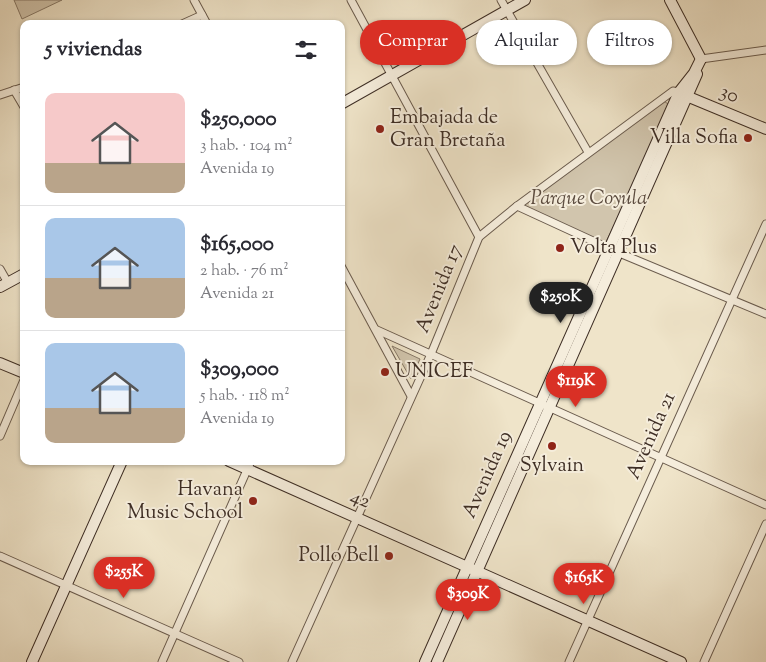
<!DOCTYPE html>
<html lang="es">
<head>
<meta charset="utf-8">
<style>
	body { margin:0; font-family:"Sorts Mill Goudy",serif; background:#f7f7f7; color:#2b2b33; height:100vh; display:flex; flex-direction:column; font-size:19px; white-space:nowrap }
	* { box-sizing:border-box; margin:0 }
	p { font-size:16px; color:#7c7c81 }
	.icon { flex:none; width:28px; height:28px; fill:none; stroke:currentColor; stroke-width:2; stroke-linecap:round; stroke-linejoin:round }
	.map { position:relative; flex:1; overflow:hidden }
	.details { position:absolute; left:20px; top:20px; width:325px; height:445px; display:flex; flex-direction:column; background:#fff; border-radius:10px; box-shadow:0 1px 4px #0004 }
	.details>* { flex:none }
	.banner { position:absolute; left:360px; top:20px; width:330px; height:45px; display:flex; gap:10px }
	.price { position:absolute; translate:-50% -42px; padding:0 11px; border-radius:18px; background:#d93025; color:#fff; font-size:16px; line-height:32px; filter:drop-shadow(0 1px 2px #0008) }
	.price::after { content:''; position:absolute; left:50%; top:30px; width:15px; height:11px; margin-left:-8px; background:inherit; clip-path:polygon(0 0,100% 0,50% 100%) }
	.price.current { background:#222; color:#fff }
	ul { padding:0; list-style:none }
	li { display:flex; align-items:center; gap:15px; height:125px; padding:0 25px }
	li+li { border-top:1px solid #e1e1e2 }
	li span { display:grid; place-items:center; flex:none; width:140px; height:100px; border-radius:10px; color:#555 }
	li>.icon { margin-inline-start:auto }
	span .icon { width:60px; height:60px; fill:#fffc; stroke-width:1 }
	li b { font-size:21px }
	h2 { display:flex; justify-content:space-between; align-items:center; height:60px; padding:0 25px; font-size:21px }
	.chip { padding:0 18px; border-radius:22px; background:#fff; box-shadow:0 1px 4px #0004; font-size:18px; line-height:45px }
	.chip.current { background:#d93025; color:#fff }
	.map>svg:first-child { display:block }
</style>
</head>
<body>
<div class="map">
<svg width="766" height="662" viewBox="0 0 766 662">
	<rect width="100%" height="100%" fill="#efe4c9"/>
	<filter id="stains"><feTurbulence type="fractalNoise" baseFrequency=".004" numOctaves="4"/><feColorMatrix values="0 0 0 0 .2 0 0 0 0 .09 0 0 0 0 .02 0 0 0 .5 -.17"/></filter>
	<radialGradient id="worn" r=".72"><stop offset=".6" stop-color="#630" stop-opacity="0"/><stop offset="1" stop-color="#630" stop-opacity=".3"/></radialGradient>
	<g fill="#d1c5ad" stroke="#877968">
		<polygon points="14,0 62,0 22,19"/>
		<polygon points="664,101 668,104 643,165 605,244 523,206"/>
		<polygon points="392,346 420,359 411,379"/>
	</g>
	<g fill="none" stroke-linecap="round" stroke-linejoin="round">
		<g stroke="#6a5b4d" stroke-width="9">
			<g id="street">
				<polyline points="194,0 207,24"/>
				<polyline points="351,0 479,237"/>
				<polyline points="501,0 588,152"/>
				<polyline points="182,24 202,15"/>
				<polyline points="701,59 766,50"/>
				<polyline points="14,90 24,107"/>
				<polyline points="0,95 24,87"/>
				<polyline points="517,206 617,252 766,314"/>
				<polyline points="341,266 411,396"/>
				<polyline points="0,269 8,283"/>
				<polyline points="377,330 766,505"/>
				<polyline points="0,436 24,380"/>
				<polyline points="0,556 239,662"/>
				<polyline points="162,662 251,461"/>
				<polyline points="292,662 431,354 479,237 517,206 673,91 679,92"/>
				<polyline points="569,662 766,224"/>
				<polyline points="704,662 766,524"/>
			</g>
		</g>
		<g stroke="#3d2d24" stroke-width="12">
			<g id="secondary">
				<polyline points="670,0 701,59"/>
				<polyline points="684,95 766,129"/>
				<polyline points="341,104 525,0"/>
				<polyline points="0,287 24,274"/>
				<polyline points="0,363 24,373"/>
				<polyline points="229,461 681,662"/>
				<polyline points="32,662 122,461"/>
				<polyline points="425,662 679,92 694,73 701,59"/>
				<polyline points="437,662 697,74"/>
			</g>
		</g>
		<use href="#street" stroke="#f5eddc" stroke-width="7"/>
		<use href="#secondary" stroke="#f5eddc" stroke-width="10"/>
	</g>
	<g fill="#8f2418" stroke="#f5eddc" stroke-width="2">
		<circle cx="380" cy="129" r="5"/>
		<circle cx="748" cy="138" r="5"/>
		<circle cx="560" cy="248" r="5"/>
		<circle cx="385" cy="372" r="5"/>
		<circle cx="552" cy="446" r="5"/>
		<circle cx="253" cy="501" r="5"/>
		<circle cx="389" cy="556" r="5"/>
	</g>
	<g text-anchor="middle" dominant-baseline="central" stroke-width="4" stroke-linejoin="round" paint-order="stroke">
		<g font-size="20" fill="#3d2d24" stroke="#f5eddc">
			<text transform="translate(729 95) rotate(22)">30</text>
			<text transform="translate(440 289) rotate(-68)">Avenida 17</text>
			<text transform="translate(652 436) rotate(-66)">Avenida 21</text>
			<text transform="translate(488 475) rotate(-66)">Avenida 19</text>
			<text transform="translate(360 500) rotate(24)">42</text>
		</g>
		<g font-size="20" fill="#3d2d24" stroke="#f5eddc" text-anchor="start">
			<text x="390" y="118">Embajada de<tspan x="390" dy="23">Gran Bretaña</tspan></text>
			<text x="738" y="138" text-anchor="end">Villa Sofia</text>
			<text x="570" y="248">Volta Plus</text>
			<text x="395" y="372">UNICEF</text>
			<text x="552" y="466" text-anchor="middle">Sylvain</text>
			<text x="243" y="490" text-anchor="end">Havana<tspan x="243" dy="23">Music School</tspan></text>
			<text x="379" y="556" text-anchor="end">Pollo Bell</text>
		</g>
		<g font-size="20" font-style="italic" fill="#5b4b3f" stroke="#f5eddc">
			<text x="589" y="199">Parque Coyula</text>
		</g>
	</g>
	<rect width="100%" height="100%" filter="url(#stains)"/>
	<rect width="100%" height="100%" fill="url(#worn)"/>
</svg>
<b class="price current" style="left:561px;top:324px">$250K</b>
<b class="price" style="left:576px;top:408px">$119K</b>
<b class="price" style="left:124px;top:599px">$255K</b>
<b class="price" style="left:584px;top:605px">$165K</b>
<b class="price" style="left:468px;top:621px">$309K</b>
<div class="banner">
<a class="chip current">Comprar</a>
<a class="chip">Alquilar</a>
<a class="chip">Filtros</a>
</div>
<section class="details">
<h2>5 viviendas<svg class="icon" aria-label="filters" viewBox="0 0 24 24"><path d="M4 7h16M4 17h16"/><circle cx="9" cy="7" r="2"/><circle cx="15" cy="17" r="2"/></svg></h2>
<ul>
<li><span style="background:linear-gradient(#f6c9c9 70%,#b9a48a 0)"><svg class="icon" aria-label="home" viewBox="0 0 24 24"><path d="M3 11l9-7 9 7M6 9v11h12V9"/></svg></span><div><b>$250,000</b><p>3 hab. · 104 m²</p><p>Avenida 19</p></div></li>
<li><span style="background:linear-gradient(#a9c7e8 60%,#b9a48a 0)"><svg class="icon" aria-label="home" viewBox="0 0 24 24"><path d="M3 11l9-7 9 7M6 9v11h12V9"/></svg></span><div><b>$165,000</b><p>2 hab. · 76 m²</p><p>Avenida 21</p></div></li>
<li><span style="background:linear-gradient(#a9c7e8 65%,#b9a48a 0)"><svg class="icon" aria-label="home" viewBox="0 0 24 24"><path d="M3 11l9-7 9 7M6 9v11h12V9"/></svg></span><div><b>$309,000</b><p>5 hab. · 118 m²</p><p>Avenida 19</p></div></li>
</ul>
</section>
</div>
</body>
</html>
